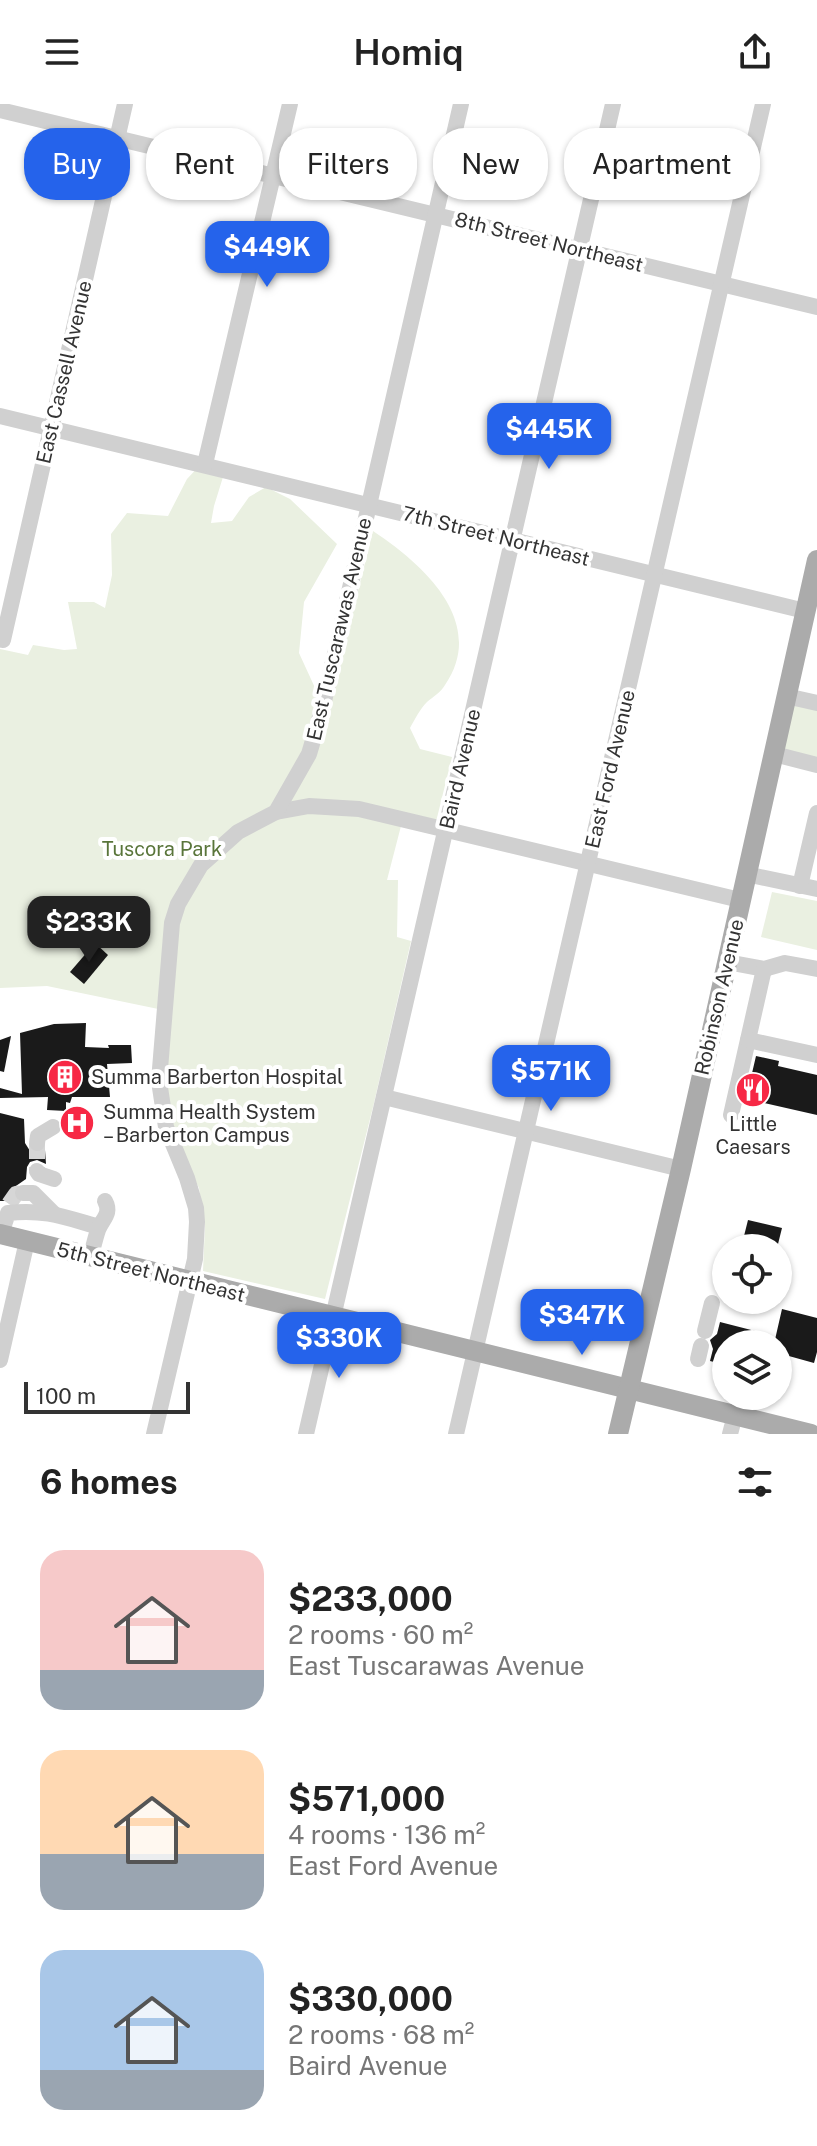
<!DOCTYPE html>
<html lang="en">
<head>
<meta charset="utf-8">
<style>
	body { margin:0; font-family:"Public Sans",sans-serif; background:#f6f6f6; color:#222; height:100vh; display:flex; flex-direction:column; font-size:30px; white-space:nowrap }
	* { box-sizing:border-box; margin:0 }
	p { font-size:26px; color:#767676 }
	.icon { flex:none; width:44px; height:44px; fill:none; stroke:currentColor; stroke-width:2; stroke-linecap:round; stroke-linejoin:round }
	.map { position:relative; height:1330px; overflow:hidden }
	.panel { display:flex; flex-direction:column; background:#fff; flex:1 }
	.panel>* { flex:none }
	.top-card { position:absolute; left:24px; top:24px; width:770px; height:72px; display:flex; gap:16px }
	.controls { position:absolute; left:712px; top:1130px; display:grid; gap:16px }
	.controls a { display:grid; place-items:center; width:80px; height:80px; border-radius:50%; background:#fff; box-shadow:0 2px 6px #0004; font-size:40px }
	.scale { position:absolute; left:24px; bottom:20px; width:166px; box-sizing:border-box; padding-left:8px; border:4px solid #333; border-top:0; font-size:22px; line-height:28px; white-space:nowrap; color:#333; -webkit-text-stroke:6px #fff; paint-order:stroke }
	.price { position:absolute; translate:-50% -68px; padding:0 18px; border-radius:16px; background:#2563eb; color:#fff; font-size:26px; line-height:52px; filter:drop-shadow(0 2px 4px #0008) }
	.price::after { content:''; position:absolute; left:50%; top:48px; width:24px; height:18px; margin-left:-12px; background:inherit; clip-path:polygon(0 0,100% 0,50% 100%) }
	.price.current { background:#222; color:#fff }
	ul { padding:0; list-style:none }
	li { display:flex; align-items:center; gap:24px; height:200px; padding:0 40px }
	li span { display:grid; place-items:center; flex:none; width:224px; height:160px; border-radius:24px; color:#555 }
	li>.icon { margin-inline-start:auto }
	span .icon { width:96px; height:96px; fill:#fffc; stroke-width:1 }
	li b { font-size:34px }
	h2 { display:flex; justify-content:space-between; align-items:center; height:96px; padding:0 40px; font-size:34px }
	.pill { padding:0 28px; border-radius:32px; background:#fff; box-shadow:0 2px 6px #0004; font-size:28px; line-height:72px }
	.pill.current { background:#2563eb; color:#fff }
	header { display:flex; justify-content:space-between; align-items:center; height:104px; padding:0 40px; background:#fff; font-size:36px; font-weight:600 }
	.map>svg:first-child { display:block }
</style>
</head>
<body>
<header><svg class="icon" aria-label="menu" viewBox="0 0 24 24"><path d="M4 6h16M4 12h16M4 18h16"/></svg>Homiq<svg class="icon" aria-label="share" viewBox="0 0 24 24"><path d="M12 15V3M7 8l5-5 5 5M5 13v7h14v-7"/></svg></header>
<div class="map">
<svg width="817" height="1330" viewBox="0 0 817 1330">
	<rect width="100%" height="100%" fill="#fff"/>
	<g fill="#eaf0e1">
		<path d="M202 359 223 373 214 402 211 419 232 417 249 393 266 383 290 395 337 440 304 498 299 549 316 586 334 582 373 427C423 460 488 518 445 581 441 588 433 593 427 598 420 605 415 615 410 624L420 645 452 653 433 730 401 722 387 776H398L397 833 411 837 374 999 325 1195 203 1167 205 1122 199 1084 174 1035 165 975 168 907 47 882 0 884V545L28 551 33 541 64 546 77 545 68 498H94L105 504 112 471 111 430 127 409 168 412 187 375Z"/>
		<polygon points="796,601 817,606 817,655 784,648 790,602"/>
		<polygon points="772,788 817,797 817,846 761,833"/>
	</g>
	<g fill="#1a1a1a">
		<polygon points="95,839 108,851 84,880 70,868"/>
		<polygon points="86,919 85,943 109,944 108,941 131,941 132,959 107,960 110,993 72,993 70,999 66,998 66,1007 47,1006 48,993 0,994 0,984 22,990 20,929 54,920"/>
		<polygon points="11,932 4,968 0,967 0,936"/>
		<polygon points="756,952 779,957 778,962 817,971 817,1011 746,995"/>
		<polygon points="0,1009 24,1015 25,1039 30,1047 36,1050 45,1046 46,1060 37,1056 30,1058 27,1063 26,1075 13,1084 12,1090 16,1097 0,1097"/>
		<polygon points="748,1116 782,1124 777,1144 741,1144"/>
		<polygon points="782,1205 817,1214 817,1248 814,1259 778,1249 778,1240 774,1240"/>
		<polygon points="720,1218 759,1228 756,1240 726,1240 726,1261 710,1257 713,1245 710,1236 717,1230"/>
	</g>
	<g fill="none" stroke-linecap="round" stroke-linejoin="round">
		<g stroke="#d6d6d6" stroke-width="16" stroke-dasharray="16 8" stroke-linecap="butt">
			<polyline points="37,1039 37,1067"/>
			<polyline points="9,1100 16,1090 23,1089"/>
		</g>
		<g stroke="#d0d0d0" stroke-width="16">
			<polyline points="0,6 817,203"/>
			<polyline points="0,312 805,507"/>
			<polyline points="205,360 290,0"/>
			<polyline points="3,536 125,0"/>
			<polyline points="786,592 817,599"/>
			<polyline points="774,650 817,661"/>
			<polyline points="276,708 309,702 359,705 740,796"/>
			<polyline points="746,770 817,785"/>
			<polyline points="800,782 817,709"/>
			<polyline points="727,858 764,865 731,1011"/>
			<polyline points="764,865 785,859 817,865"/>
			<polyline points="748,936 817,951"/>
			<polyline points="384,993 681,1065"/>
			<polyline points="37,1039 38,1032 53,1023"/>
			<polyline points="37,1067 39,1070 54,1075"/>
			<polyline points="23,1089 33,1089 54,1110"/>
			<path d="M1 1130 8 1109C45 1105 64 1113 99 1123"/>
			<path d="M91 1152C93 1144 95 1135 98 1126 102 1115 112 1110 105 1097"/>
			<polyline points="705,1227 712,1199"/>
			<polyline points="698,1255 701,1242"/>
			<polyline points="0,1256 27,1137"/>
			<polyline points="154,1330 195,1155 197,1118 196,1104 187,1074 166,1023 159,977 172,819 178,800 201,761 238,728 276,708 309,650 322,606 461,0"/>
			<polyline points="306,1330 613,0"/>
			<polyline points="456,1330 763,0"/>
			<polyline points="730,1330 735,1311"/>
		</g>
		<g stroke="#ababab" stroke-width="20">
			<polyline points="0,1130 811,1330"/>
			<polyline points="618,1330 681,1065 817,456"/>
		</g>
	</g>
	<defs>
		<g id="building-disc" transform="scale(1.8)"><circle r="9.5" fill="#f72845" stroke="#fff"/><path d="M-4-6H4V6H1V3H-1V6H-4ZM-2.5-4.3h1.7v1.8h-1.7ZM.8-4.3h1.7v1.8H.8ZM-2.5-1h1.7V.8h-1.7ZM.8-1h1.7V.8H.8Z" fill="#fff"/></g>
		<g id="restaurant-disc" transform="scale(1.8)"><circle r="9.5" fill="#f72845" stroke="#fff"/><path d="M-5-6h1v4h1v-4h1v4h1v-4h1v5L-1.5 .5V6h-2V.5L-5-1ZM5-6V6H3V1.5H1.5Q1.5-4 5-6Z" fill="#fff"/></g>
		<g id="hospital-disc" transform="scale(1.8)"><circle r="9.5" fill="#f72845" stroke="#fff"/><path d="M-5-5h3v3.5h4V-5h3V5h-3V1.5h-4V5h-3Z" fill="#fff"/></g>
	</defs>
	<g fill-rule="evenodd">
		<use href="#building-disc" x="65" y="973"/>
		<use href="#restaurant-disc" x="753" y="986"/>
		<use href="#hospital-disc" x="77" y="1019"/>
	</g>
	<g text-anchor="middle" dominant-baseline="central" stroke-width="8" stroke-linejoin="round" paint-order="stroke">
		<g font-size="20" fill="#333" stroke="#fff">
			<text transform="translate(549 138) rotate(14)">8th Street Northeast</text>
			<text transform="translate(64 268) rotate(-77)">East Cassell Avenue</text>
			<text transform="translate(496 432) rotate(14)">7th Street Northeast</text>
			<text transform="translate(339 525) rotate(-77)">East Tuscarawas Avenue</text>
			<text transform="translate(460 665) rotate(-77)">Baird Avenue</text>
			<text transform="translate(610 665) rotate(-77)">East Ford Avenue</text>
			<text transform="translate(719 893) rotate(-77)">Robinson Avenue</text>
			<text transform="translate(151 1168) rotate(14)">5th Street Northeast</text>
		</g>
		<g font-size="20" fill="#59753a" stroke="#fff">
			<text x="162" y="745">Tuscora Park</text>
		</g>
		<g font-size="20" fill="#333" stroke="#fff" text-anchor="start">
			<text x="91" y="973">Summa Barberton Hospital</text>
			<text x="103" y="1008">Summa Health System<tspan x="103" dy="23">– Barberton Campus</tspan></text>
			<text x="753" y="1020" text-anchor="middle">Little<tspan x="753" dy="23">Caesars</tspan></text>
		</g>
	</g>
</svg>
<div class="controls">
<a><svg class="icon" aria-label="locate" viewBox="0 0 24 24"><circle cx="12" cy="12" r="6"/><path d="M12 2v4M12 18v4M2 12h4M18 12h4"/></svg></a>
<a><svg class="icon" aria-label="layers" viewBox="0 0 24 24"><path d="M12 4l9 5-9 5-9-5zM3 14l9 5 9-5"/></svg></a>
</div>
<div class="scale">100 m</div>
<b class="price" style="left:267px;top:185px">$449K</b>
<b class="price" style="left:549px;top:367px">$445K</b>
<b class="price current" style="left:89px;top:860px">$233K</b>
<b class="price" style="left:551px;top:1009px">$571K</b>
<b class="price" style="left:582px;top:1253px">$347K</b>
<b class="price" style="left:339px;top:1276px">$330K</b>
<div class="top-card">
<a class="pill current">Buy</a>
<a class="pill">Rent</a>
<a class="pill">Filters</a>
<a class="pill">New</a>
<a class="pill">Apartment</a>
</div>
</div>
<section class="panel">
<h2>6 homes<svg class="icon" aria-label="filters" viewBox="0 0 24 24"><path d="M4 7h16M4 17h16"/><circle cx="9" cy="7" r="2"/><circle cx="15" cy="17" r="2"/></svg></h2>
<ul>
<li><span style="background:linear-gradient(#f6c9c9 75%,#9aa5b1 0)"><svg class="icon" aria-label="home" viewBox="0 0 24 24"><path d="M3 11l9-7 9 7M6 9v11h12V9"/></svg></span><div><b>$233,000</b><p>2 rooms · 60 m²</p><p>East Tuscarawas Avenue</p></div></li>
<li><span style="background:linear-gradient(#ffd9b3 65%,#9aa5b1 0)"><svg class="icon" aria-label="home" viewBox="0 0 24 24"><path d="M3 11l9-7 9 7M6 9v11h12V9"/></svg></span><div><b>$571,000</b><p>4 rooms · 136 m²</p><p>East Ford Avenue</p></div></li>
<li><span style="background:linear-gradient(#a9c7e8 75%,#9aa5b1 0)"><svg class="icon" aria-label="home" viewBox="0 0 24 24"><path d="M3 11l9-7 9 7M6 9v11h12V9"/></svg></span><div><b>$330,000</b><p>2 rooms · 68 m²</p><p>Baird Avenue</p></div></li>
</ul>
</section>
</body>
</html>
